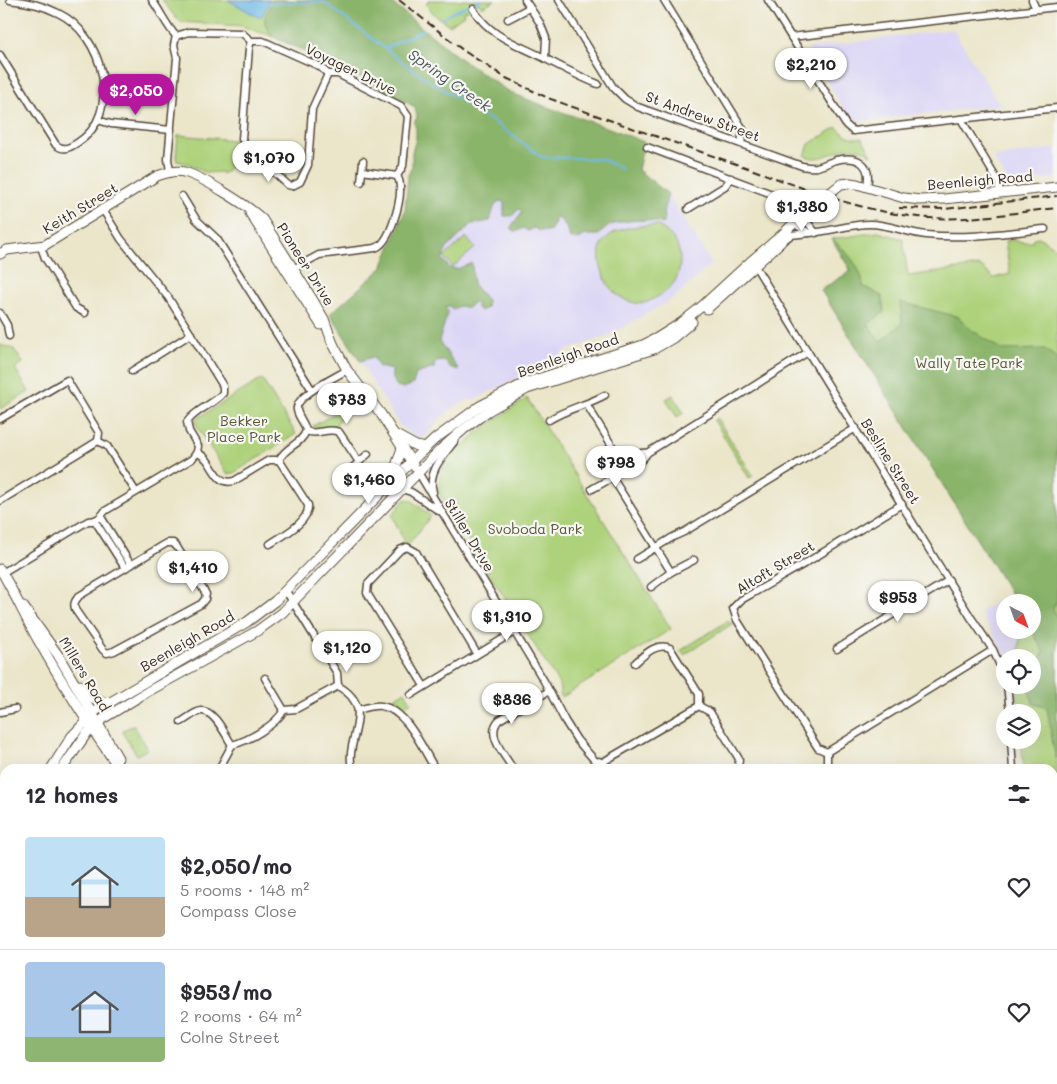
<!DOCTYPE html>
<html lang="en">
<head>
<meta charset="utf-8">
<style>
	body { margin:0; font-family:Mali,sans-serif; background:#f7f7f7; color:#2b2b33; height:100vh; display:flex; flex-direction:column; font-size:19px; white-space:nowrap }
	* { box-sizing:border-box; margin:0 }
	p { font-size:16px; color:#7c7c81 }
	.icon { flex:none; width:28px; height:28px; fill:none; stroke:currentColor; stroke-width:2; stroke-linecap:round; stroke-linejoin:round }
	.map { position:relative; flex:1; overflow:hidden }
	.sheet { position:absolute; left:0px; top:764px; width:1058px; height:321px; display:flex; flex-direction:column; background:#fff; border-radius:15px 15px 0 0; box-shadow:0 5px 20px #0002 }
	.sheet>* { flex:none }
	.needle { width:32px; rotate:139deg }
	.fabs { position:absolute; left:996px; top:594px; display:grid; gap:10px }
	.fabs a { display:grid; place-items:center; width:45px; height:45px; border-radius:50%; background:#fff; box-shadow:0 5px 20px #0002; font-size:25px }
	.price { position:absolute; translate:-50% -42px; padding:0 11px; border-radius:18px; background:#fff; color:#222; font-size:16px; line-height:32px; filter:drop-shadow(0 1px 2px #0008) }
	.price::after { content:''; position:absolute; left:50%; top:30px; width:15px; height:11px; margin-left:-8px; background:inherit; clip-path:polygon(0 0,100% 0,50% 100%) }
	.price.selected { background:#b5179e; color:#fff }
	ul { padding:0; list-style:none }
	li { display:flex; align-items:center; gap:15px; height:125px; padding:0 25px }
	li+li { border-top:1px solid #e1e1e2 }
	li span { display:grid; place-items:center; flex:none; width:140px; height:100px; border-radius:5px; color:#555 }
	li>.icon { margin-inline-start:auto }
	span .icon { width:60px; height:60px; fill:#fffc; stroke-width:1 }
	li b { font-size:21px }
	h2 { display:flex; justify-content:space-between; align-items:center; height:60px; padding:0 25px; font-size:21px }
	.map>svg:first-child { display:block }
</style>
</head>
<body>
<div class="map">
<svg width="1057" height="1084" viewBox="0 0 1057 1084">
	<rect width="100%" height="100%" fill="#f6f6f2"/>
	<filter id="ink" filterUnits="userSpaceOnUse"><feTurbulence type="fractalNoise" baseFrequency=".02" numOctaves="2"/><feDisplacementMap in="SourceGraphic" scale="10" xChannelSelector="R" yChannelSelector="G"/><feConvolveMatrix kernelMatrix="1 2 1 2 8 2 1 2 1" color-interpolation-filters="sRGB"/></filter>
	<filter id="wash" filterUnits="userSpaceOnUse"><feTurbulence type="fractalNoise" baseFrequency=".0096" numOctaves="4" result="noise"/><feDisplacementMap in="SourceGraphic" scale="20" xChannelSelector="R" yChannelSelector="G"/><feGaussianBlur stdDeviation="1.12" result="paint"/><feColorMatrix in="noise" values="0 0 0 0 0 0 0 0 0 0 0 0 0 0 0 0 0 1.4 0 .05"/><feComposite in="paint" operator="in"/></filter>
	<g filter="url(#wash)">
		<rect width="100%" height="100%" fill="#ebe6ca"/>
		<g fill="#dcd6f6">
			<polygon points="953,29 1000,105 851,122 808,48"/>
			<polygon points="541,114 643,149 638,170 668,194 712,264 671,300 611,334 567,350 548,363 522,375 476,399 463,402 443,415 425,437 421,439 415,437 400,426 360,361 433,258"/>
			<polygon points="1057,148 1057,178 1008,182 993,157"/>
			<polygon points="1010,594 1016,602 1005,602 1005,630 1021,630 1018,657 1007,657 980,612"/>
		</g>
		<g fill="#aed27b" stroke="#747e4c">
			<polygon points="162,0 284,0 271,36 241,26 181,22 176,18"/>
			<polygon points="429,0 495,0 482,7 479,3 463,12 464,15 449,25 436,16 426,5"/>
			<path d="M837 127C844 135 851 139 862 138L872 155C841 135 829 166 805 156L809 144Z"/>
			<polygon points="178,135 235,140 238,147 244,153 227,171 222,174 221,172 206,173 189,164 177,161 176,158"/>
			<path d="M657 225C672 234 680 243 680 261 680 278 672 289 657 297 653 299 647 303 643 303 628 305 611 293 606 281 585 234 618 226 657 225Z"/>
			<path d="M878 232 903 239 908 276 980 266 994 278 1010 274 1005 241C1016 239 1021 243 1032 242L1033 238 1039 237 1057 249V828L1053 822 1052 769H1024L1021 740H1032V712H1019L1016 685H1032V658L1018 657 1021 630H1032V602H1016L821 290 851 271 832 239Z"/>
			<polygon points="466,237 475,248 453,267 444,257"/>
			<polygon points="0,345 14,349 23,363 15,368 29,392 0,409"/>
			<polygon points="262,379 296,434 234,473 227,474 195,423 196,419"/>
			<polygon points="673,395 684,413 677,417 666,399"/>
			<path d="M356 397 362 404C350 405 339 415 336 426H329L316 430 313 426 356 401Z"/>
			<path d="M527 398 671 629 561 698 559 684 440 495C436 477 443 461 458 449 465 444 471 441 476 433Z"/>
			<polygon points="717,418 753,476 749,478 714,420"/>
			<polygon points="405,499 411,500 431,516 410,543 405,544 392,515"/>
			<polygon points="727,621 732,624 684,655 680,651 723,624"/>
			<polygon points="405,691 411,702 399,710 394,706 396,702 394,698"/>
			<polygon points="132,726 134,726 147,747 146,750 137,755 123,734 123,730"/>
		</g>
		<g fill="#8ab46b" stroke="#626f44">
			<path d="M273 0H388L458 57 509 92 544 106 609 128 644 142 638 170 668 194 663 213 665 222 663 224C650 218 616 219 604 229 602 230 601 233 599 235H585L579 239 570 238C567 228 564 221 555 216V222L550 231H540L534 228 528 231 523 228 516 232 511 228C513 221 519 219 522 212L519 209 512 216H504V202L499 201 494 207 490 221 472 224 447 248 442 259 450 268 457 269 472 263 473 284 487 300V307L481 311 477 308 476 303H473L468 308 460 306 453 309 449 306 445 308 448 312 439 341 459 370 449 367 445 361 435 362 434 368 416 374 413 384 404 388 397 386 392 379V370L379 367 373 357 360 361 330 314 382 268 405 211 408 175 412 167V152L416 139V128L414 123 417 117 415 107 354 74 353 72 352 73 271 36C261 17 264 18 273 0Z"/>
			<path d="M832 239C846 250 862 268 863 286L882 296 884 312 868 324 880 342 902 323 900 302 959 317 966 326 1002 350 1045 349 1057 358V600L1053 608 1057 619V758L1055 757 1047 708 1034 704 1027 688V685H1032L1033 666 1044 653 1032 630V602H1016L821 290 851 271Z"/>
		</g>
		<g fill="#6fb9e7" stroke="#557282">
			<polygon points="228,0 269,0 269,3 262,16 258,17"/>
			<polygon points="607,445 613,454 607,457 605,455 601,458 597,452"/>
		</g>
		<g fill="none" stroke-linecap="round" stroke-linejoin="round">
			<g stroke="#6fb9e7" stroke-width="2">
				<polyline points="269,3 324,2 416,72 491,120 542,157 602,159 622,169"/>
				<polyline points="442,19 455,11 481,0"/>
				<polyline points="386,48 424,29"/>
			</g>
		</g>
	</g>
	<g filter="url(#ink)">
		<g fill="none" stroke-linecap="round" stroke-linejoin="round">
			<g stroke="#554638" stroke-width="9">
				<g id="street">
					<path d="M152 0C161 12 166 25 176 36L174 45 177 58 168 159 170 171"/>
					<polyline points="525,0 540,23 546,38 545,58"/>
					<path d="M559 0 613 87 625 99 638 107 802 166C807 167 812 168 817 167 824 165 830 162 836 160 857 155 872 163 867 186"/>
					<polyline points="664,0 743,129 741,144"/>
					<polyline points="768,0 846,125 853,131 1057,108"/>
					<polyline points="1032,0 1036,9"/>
					<path d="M473 9C491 38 518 44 546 59 563 68 580 77 598 84"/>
					<polyline points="508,19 529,8"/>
					<path d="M176 36 189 32 242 33 251 41H263L319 66 328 74H338L401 106 408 116 403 166 397 176C399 179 400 184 400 187 401 202 390 244 375 248L319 255 293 269"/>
					<polyline points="791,37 1057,7"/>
					<polyline points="251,41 249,48 242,139 247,147 288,185 292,186 300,182 308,165 312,109 328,74"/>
					<path d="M0 55 56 145C64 151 69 148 77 143 124 114 103 34 58 13 40 4 28 3 10 0"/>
					<polyline points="961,119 999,183 999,193"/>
					<polyline points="98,120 111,124 171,130"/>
					<polyline points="647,147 788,200 792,203 816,233"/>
					<polyline points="362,171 397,176"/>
					<polyline points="361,182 363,161"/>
					<polyline points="182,196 196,219 217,239 312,390"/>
					<polyline points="688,209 725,186 731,178"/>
					<path d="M798 226 809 233C829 232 849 224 870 224 889 224 907 233 926 235 966 239 1006 233 1045 229"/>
					<polyline points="784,240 791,235 809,233"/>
					<polyline points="41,247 45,258 76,308 85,313"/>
					<polyline points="753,265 757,269 970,616 993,650 1005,677"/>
					<polyline points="0,313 7,325 9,336"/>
					<polyline points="132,371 191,334"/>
					<polyline points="587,405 625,467"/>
					<polyline points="0,419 67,380 99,433 98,441 107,446 136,492"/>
					<path d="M549 420C566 409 587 405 605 395"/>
					<path d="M306 431C317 436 327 427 339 432L359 462"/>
					<path d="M197 452C200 454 204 456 207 460 215 470 218 485 234 481L269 460H279C286 446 301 445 306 431 305 423 298 417 297 410 294 396 336 377 347 370"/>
					<path d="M625 467C633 467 643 461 647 453L808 352"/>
					<polyline points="349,471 368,454"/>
					<polyline points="418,472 544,681 565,721 577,740 596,762"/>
					<polyline points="612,477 671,572"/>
					<polyline points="402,489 411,492 439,511"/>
					<path d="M592 489C599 485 607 481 613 477 623 469 632 451 647 453"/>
					<path d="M433 492C427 472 443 456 454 442"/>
					<polyline points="0,501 98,441"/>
					<polyline points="101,517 131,565"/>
					<polyline points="95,521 125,568"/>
					<path d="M167 543H173L177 547 206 594 205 599 201 604 114 651 107 653 103 650 76 611C73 605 74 602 79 596Z"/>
					<path d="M270 544C282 536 310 522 308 505L279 460"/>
					<polyline points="637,559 673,537 684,532 856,428"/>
					<path d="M2 573 88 521C97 521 100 518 105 511L192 459 197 452 198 446 189 431 187 422C196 409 213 405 223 393V386L168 297 121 239 103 210"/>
					<polyline points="651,587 671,572 694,560"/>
					<path d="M286 591 337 673 338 686C378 708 344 738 352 769"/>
					<polyline points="837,649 949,580"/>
					<path d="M635 663C645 654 657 642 670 648L699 694V706"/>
					<polyline points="265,678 284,710"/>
					<polyline points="1007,685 1010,712"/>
					<polyline points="424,686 367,593 368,584 400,550 407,547 416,552 477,654"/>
					<polyline points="411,695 514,632"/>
					<path d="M358 710C365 708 373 705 381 706 406 709 423 749 435 769"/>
					<polyline points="0,712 15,709"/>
					<path d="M181 722C187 719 194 712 201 711 214 709 226 736 232 745"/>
					<polyline points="1011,740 1013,769"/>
					<polyline points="827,752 818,748 737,620 733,608 741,600 804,564 902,504"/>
					<polyline points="827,752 993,650"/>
					<polyline points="827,752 827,764 830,769"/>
					<polyline points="603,762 699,706 710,712 739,759 738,769"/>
					<path d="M219 769 232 745C248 741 276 725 284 710L296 709 338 686"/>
					<path d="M513 769C505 755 485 735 499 720L549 691"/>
					<polyline points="593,769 594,764 599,761 604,764 604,769"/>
					<polyline points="1052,874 1057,882"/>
					<polyline points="1052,905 1057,902"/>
					<polyline points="0,1025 5,1030"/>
					<polyline points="1052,1047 1057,1054"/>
					<polyline points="94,1080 94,1084"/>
					<polyline points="357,1080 360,1084"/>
					<polyline points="481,1080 483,1084"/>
					<polyline points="697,1080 699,1084"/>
					<polyline points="907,1080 910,1084"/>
					<polyline points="191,1084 199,1080"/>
					<polyline points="501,1084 508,1080"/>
					<polyline points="891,1084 897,1080"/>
					<polyline points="1013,1084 1019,1080"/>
				</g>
			</g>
			<g stroke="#554638" stroke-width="11">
				<g id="secondary">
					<polyline points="250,213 321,325"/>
					<path d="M0 254 7 250 45 245 157 176C167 173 174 170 184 172 201 176 250 207 262 219L314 302 324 319 333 344"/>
					<polyline points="707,309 781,242"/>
					<polyline points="331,340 347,370 381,414 414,466"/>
					<polyline points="394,434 416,446 426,448"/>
					<polyline points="391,481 402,448"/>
					<path d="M0 569C14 592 25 617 38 640 63 684 90 728 120 769"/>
					<polyline points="23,606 58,655 118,758"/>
					<polyline points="80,685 95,700 108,703"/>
					<polyline points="51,769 72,736 97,710 247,622 275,601 418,455 435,439 480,406 525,383 643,345 657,338 681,323 701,307 750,262 784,233 802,215 841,184 850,183 857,184 904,198 920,200 944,199 1057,187"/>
					<polyline points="62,769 87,733 104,718 147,692 257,631 282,613 440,450 464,429 488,411 527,389 654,349 673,338 692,322"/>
					<polyline points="0,848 5,840"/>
					<polyline points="0,861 5,853"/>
					<polyline points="314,1080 317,1084"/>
				</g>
			</g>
			<use href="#street" stroke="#fff" stroke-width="6"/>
			<use href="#secondary" stroke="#fff" stroke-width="9"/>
			<g stroke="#3b2a1e" stroke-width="2" stroke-dasharray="8 4" stroke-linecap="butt">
				<path d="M399 0 464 51 506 78 548 98C614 122 681 145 748 168 803 188 859 211 918 217 964 222 1011 213 1057 208"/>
				<polyline points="899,208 945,209 1057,196"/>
			</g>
		</g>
	</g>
	<g text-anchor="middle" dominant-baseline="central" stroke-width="4.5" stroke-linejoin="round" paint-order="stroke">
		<g font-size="14" fill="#3b2a1e" stroke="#f6f6f2">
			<text transform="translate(351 69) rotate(26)">Voyager Drive</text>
			<text transform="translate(703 116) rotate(20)">St Andrew Street</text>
			<text transform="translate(980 180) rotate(-5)">Beenleigh Road</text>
			<text transform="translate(80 208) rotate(-31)">Keith Street</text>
			<text transform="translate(306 264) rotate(58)">Pioneer Drive</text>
			<text transform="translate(568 355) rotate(-19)">Beenleigh Road</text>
			<text transform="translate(891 461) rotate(58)">Besline Street</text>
			<text transform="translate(470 535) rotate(59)">Stiller Drive</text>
			<text transform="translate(775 567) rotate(-31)">Altoft Street</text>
			<text transform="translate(187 641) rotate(-30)">Beenleigh Road</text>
			<text transform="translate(85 674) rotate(59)">Millers Road</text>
		</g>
		<g font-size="14" fill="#585435" stroke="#f6f6f2">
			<text x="969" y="362">Wally Tate Park</text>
			<text x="244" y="420">Bekker<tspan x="244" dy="16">Place Park</tspan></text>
			<text x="535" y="528">Svoboda Park</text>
		</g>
		<g font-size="15" font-style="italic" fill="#4b555a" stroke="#f6f6f2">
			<text transform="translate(450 80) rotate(35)">Spring Creek</text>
		</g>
	</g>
</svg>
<div class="fabs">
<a><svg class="needle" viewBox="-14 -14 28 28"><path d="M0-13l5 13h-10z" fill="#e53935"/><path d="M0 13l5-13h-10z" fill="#7c7c81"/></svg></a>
<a><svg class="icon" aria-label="locate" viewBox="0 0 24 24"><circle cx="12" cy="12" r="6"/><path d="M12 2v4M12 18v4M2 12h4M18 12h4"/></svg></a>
<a><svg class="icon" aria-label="layers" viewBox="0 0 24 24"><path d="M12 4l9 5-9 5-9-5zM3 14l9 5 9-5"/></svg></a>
</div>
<b class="price" style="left:811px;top:90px">$2,210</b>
<b class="price selected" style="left:136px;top:116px">$2,050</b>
<b class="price" style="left:269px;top:183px">$1,070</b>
<b class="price" style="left:802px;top:232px">$1,380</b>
<b class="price" style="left:347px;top:425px">$783</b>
<b class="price" style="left:616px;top:488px">$798</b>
<b class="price" style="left:369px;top:505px">$1,460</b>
<b class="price" style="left:193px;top:593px">$1,410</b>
<b class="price" style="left:898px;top:623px">$953</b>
<b class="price" style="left:507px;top:642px">$1,310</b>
<b class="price" style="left:347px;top:673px">$1,120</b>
<b class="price" style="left:512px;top:725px">$836</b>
<section class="sheet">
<h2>12 homes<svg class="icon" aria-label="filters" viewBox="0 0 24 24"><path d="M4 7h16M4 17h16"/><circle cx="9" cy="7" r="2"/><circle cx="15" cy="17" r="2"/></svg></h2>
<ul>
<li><span style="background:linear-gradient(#bfe0f5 60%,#b9a48a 0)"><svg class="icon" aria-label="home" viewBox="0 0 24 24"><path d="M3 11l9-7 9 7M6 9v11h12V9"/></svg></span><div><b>$2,050/mo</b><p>5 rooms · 148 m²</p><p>Compass Close</p></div><svg class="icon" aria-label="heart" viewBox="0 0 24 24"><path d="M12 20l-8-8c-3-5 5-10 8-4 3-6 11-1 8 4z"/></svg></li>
<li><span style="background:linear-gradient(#a9c7e8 75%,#8fb573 0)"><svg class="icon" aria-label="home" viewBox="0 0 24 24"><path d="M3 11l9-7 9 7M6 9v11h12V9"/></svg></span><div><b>$953/mo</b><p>2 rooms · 64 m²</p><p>Colne Street</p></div><svg class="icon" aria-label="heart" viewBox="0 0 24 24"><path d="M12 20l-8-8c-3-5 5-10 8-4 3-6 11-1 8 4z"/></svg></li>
</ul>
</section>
</div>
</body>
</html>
